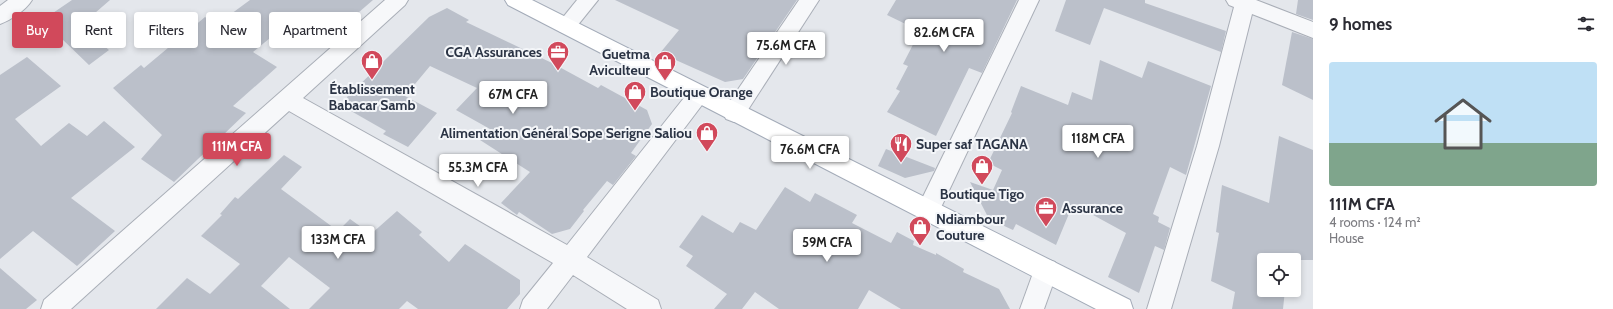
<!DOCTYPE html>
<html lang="en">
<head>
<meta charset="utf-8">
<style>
	body { margin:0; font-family:Cabin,sans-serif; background:#f2f2f3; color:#2b2b33; height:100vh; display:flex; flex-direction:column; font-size:15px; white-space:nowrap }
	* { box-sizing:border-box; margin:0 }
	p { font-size:13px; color:#7c7c81 }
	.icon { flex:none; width:22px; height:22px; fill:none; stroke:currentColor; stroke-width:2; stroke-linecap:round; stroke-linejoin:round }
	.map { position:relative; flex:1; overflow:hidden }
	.details { display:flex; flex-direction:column; background:#fff; width:300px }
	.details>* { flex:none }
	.guide { position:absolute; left:12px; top:12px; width:380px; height:36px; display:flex; gap:8px }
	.tools { position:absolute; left:1257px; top:253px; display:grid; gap:8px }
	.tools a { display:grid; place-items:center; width:44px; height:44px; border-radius:4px; background:#fff; box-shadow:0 2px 6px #0003; font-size:20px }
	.price { position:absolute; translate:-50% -34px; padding:0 9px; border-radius:4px; background:#fff; color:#222; font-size:13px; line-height:26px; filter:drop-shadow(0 1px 2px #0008) }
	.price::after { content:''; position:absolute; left:50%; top:24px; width:12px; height:9px; margin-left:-6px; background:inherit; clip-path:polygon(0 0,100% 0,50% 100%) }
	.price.current { background:#d1495b; color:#fff }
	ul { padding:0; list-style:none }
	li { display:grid; align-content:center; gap:8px; height:212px; padding:0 16px }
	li+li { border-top:1px solid #e1e1e2 }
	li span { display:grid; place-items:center; height:124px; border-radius:4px; color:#555 }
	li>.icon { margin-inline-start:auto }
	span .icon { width:72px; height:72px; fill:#fffc; stroke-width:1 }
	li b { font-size:17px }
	h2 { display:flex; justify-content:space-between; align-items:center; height:48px; padding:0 16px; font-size:17px }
	.chip { padding:0 14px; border-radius:4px; background:#fff; box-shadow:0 2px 6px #0003; font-size:14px; line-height:36px }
	.chip.current { background:#d1495b; color:#fff }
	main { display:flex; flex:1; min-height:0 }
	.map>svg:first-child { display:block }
</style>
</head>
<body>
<main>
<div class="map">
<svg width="1313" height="309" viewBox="0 0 1313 309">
	<rect width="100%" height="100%" fill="#e4e7ec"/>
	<g fill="#bbc0ca">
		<polygon points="72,0 110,0 80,26 109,50 89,65 61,38 57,41 37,28 52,16 50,15"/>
		<polygon points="250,0 373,0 336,32 319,22 310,29 293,19 253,52 277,67 233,106 246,113 174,182 141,159 162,135 113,88 141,65 144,68 205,17 216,25"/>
		<polygon points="615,0 797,0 743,79 725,82 660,53 679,30"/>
		<polygon points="896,0 1017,0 982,73 969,68 936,136 887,112 900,91 896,89 908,66 903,64 920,31 887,15"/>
		<polygon points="1066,0 1145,0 1145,3 1226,31 1221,52 1104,8 1090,45 1055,31"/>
		<polygon points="1298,0 1313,0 1313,20 1296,14"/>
		<polygon points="447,8 469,20 466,22 552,63 598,88 601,85 647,110 652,124 631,153 636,156 613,185 607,181 583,210 584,211 570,229 552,234 519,212 517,215 501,203 530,172 480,140 490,129 456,110 477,88 430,66 405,96 437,113 408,147 383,134 386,131 351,111 347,97 429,17"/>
		<polygon points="1292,32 1313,39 1313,100 1282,85"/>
		<polygon points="27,57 61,86 15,119 41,146 69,123 87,136 104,121 135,147 71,198 115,231 77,266 33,231 0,259 0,75"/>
		<polygon points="1100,60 1142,78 1148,61 1211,86 1186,175 1170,167 1153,214 1159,217 1158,222 1170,228 1164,250 1155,246 1139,293 1108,277 1126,233 1073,204 1056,245 1016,224 1013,230 989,219 970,182 993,190 1002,170 988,163 1012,113 1011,112 1021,86 1068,105 1072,92 1092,100"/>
		<polygon points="1279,136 1313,150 1313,260 1264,260 1264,290 1285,290 1283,309 1232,309 1235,292 1211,281 1219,233 1216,232 1222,185 1269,203"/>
		<polygon points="886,149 935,168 934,171 905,178 878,166"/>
		<polygon points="284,155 302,167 281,189 338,231 350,219 371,234 397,211 422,232 419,235 449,262 465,244 520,280 520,294 507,309 418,309 407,301 399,309 309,309 330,288 289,257 261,286 290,309 156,309 187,278 210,294 240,264 201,236 222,215 220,214 235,197 238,199"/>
		<polygon points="785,187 810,202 815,193 857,215 852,223 891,243 897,232 914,241 913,245 936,255 936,253 964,269 963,272 999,289 1010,309 901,309 869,290 858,309 779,309 755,292 742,309 714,309 727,294 686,266 693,256 679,247 702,215 733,233 740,222 756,230"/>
		<polygon points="0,268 37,300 26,309 0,309"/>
	</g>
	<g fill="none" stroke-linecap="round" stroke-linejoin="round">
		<g stroke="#a9aeb7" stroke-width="2">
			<g id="minor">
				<path d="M8 0H32C26 10 11 20 0 24V6Z"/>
				<polygon points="385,0 408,0 405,5 303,98 567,245 691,89 698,86 705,89 708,95 705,101 587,257 658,300 661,309 627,309 573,275 547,309 520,309 523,300 553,263 289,111 71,309 41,309 44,300"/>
				<polygon points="577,0 598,0 573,31 566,34 559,31 556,26"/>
				<polygon points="799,0 819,0 742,119 734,122 726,119 723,113 726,107"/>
				<polygon points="1019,0 1039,0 936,218 928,221 920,218 916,211"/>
				<polygon points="1226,0 1256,0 1313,22 1313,38 1252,14 1219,146 1171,309 1147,309 1197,146 1234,7 1229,5"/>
				<polygon points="1046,259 1055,262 1058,270 1044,309 1020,309 1037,262"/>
			</g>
		</g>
		<g stroke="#a3abb8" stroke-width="2">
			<polygon id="major" points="505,0 532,0 1130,300 1133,309 1096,309 508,5"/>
		</g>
		<use href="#minor" fill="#f7f8fa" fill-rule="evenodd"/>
		<use href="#major" fill="#fff" fill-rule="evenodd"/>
	</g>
	<defs>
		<g id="office-pin" transform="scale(1.15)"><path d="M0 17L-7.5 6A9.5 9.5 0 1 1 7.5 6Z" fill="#d1495b" stroke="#f4f6f9"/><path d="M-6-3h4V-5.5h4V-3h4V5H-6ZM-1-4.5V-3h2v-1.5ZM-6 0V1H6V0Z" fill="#fff"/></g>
		<g id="shop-pin" transform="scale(1.15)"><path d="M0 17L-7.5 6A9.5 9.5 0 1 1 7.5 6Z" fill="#d1495b" stroke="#f4f6f9"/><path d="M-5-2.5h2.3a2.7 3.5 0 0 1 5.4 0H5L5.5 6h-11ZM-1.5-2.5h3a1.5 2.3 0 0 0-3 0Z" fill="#fff"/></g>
		<g id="restaurant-pin" transform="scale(1.15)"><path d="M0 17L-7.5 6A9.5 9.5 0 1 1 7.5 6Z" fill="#d1495b" stroke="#f4f6f9"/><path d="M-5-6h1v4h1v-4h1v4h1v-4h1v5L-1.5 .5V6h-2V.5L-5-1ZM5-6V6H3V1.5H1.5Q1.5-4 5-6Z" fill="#fff"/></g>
	</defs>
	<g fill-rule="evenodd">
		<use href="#office-pin" x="558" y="52"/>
		<use href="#shop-pin" x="372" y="61"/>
		<use href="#shop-pin" x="665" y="62"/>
		<use href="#shop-pin" x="635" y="92"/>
		<use href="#shop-pin" x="707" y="133"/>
		<use href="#restaurant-pin" x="901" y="144"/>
		<use href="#shop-pin" x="982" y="166"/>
		<use href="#office-pin" x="1046" y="208"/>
		<use href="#shop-pin" x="920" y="227"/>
	</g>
	<g text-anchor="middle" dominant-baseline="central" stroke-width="4" stroke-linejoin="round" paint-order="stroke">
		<g font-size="14" font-weight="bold" fill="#2b3445" stroke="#f4f6f9" text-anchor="start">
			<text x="542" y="52" text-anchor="end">CGA Assurances</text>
			<text x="650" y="54" text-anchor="end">Guetma<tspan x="650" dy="16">Aviculteur</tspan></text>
			<text x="372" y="89" text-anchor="middle">Établissement<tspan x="372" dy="16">Babacar Samb</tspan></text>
			<text x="650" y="92">Boutique Orange</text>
			<text x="692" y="133" text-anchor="end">Alimentation Général Sope Serigne Saliou</text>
			<text x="916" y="144">Super saf TAGANA</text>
			<text x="982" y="194" text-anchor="middle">Boutique Tigo</text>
			<text x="1062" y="208">Assurance</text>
			<text x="936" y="219">Ndiambour<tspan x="936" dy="16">Couture</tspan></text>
		</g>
	</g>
</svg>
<div class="tools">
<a><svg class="icon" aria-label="locate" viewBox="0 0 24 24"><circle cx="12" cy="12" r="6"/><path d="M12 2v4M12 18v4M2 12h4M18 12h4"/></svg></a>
</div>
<b class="price" style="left:944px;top:53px">82.6M CFA</b>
<b class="price" style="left:786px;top:66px">75.6M CFA</b>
<b class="price" style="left:513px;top:115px">67M CFA</b>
<b class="price" style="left:1098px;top:159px">118M CFA</b>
<b class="price current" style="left:237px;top:167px">111M CFA</b>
<b class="price" style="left:810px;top:170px">76.6M CFA</b>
<b class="price" style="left:478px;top:188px">55.3M CFA</b>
<b class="price" style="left:338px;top:260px">133M CFA</b>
<b class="price" style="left:827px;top:263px">59M CFA</b>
<div class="guide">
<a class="chip current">Buy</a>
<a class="chip">Rent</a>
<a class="chip">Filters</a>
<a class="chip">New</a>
<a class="chip">Apartment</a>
</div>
</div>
<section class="details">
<h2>9 homes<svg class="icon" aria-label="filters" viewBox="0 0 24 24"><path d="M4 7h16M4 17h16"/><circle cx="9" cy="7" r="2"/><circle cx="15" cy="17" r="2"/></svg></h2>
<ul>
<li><span style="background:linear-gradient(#bfe0f5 65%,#7fa58c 0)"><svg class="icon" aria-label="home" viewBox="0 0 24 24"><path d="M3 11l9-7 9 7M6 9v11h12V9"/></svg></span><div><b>111M CFA</b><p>4 rooms · 124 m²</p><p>House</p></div></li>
</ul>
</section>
</main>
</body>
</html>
